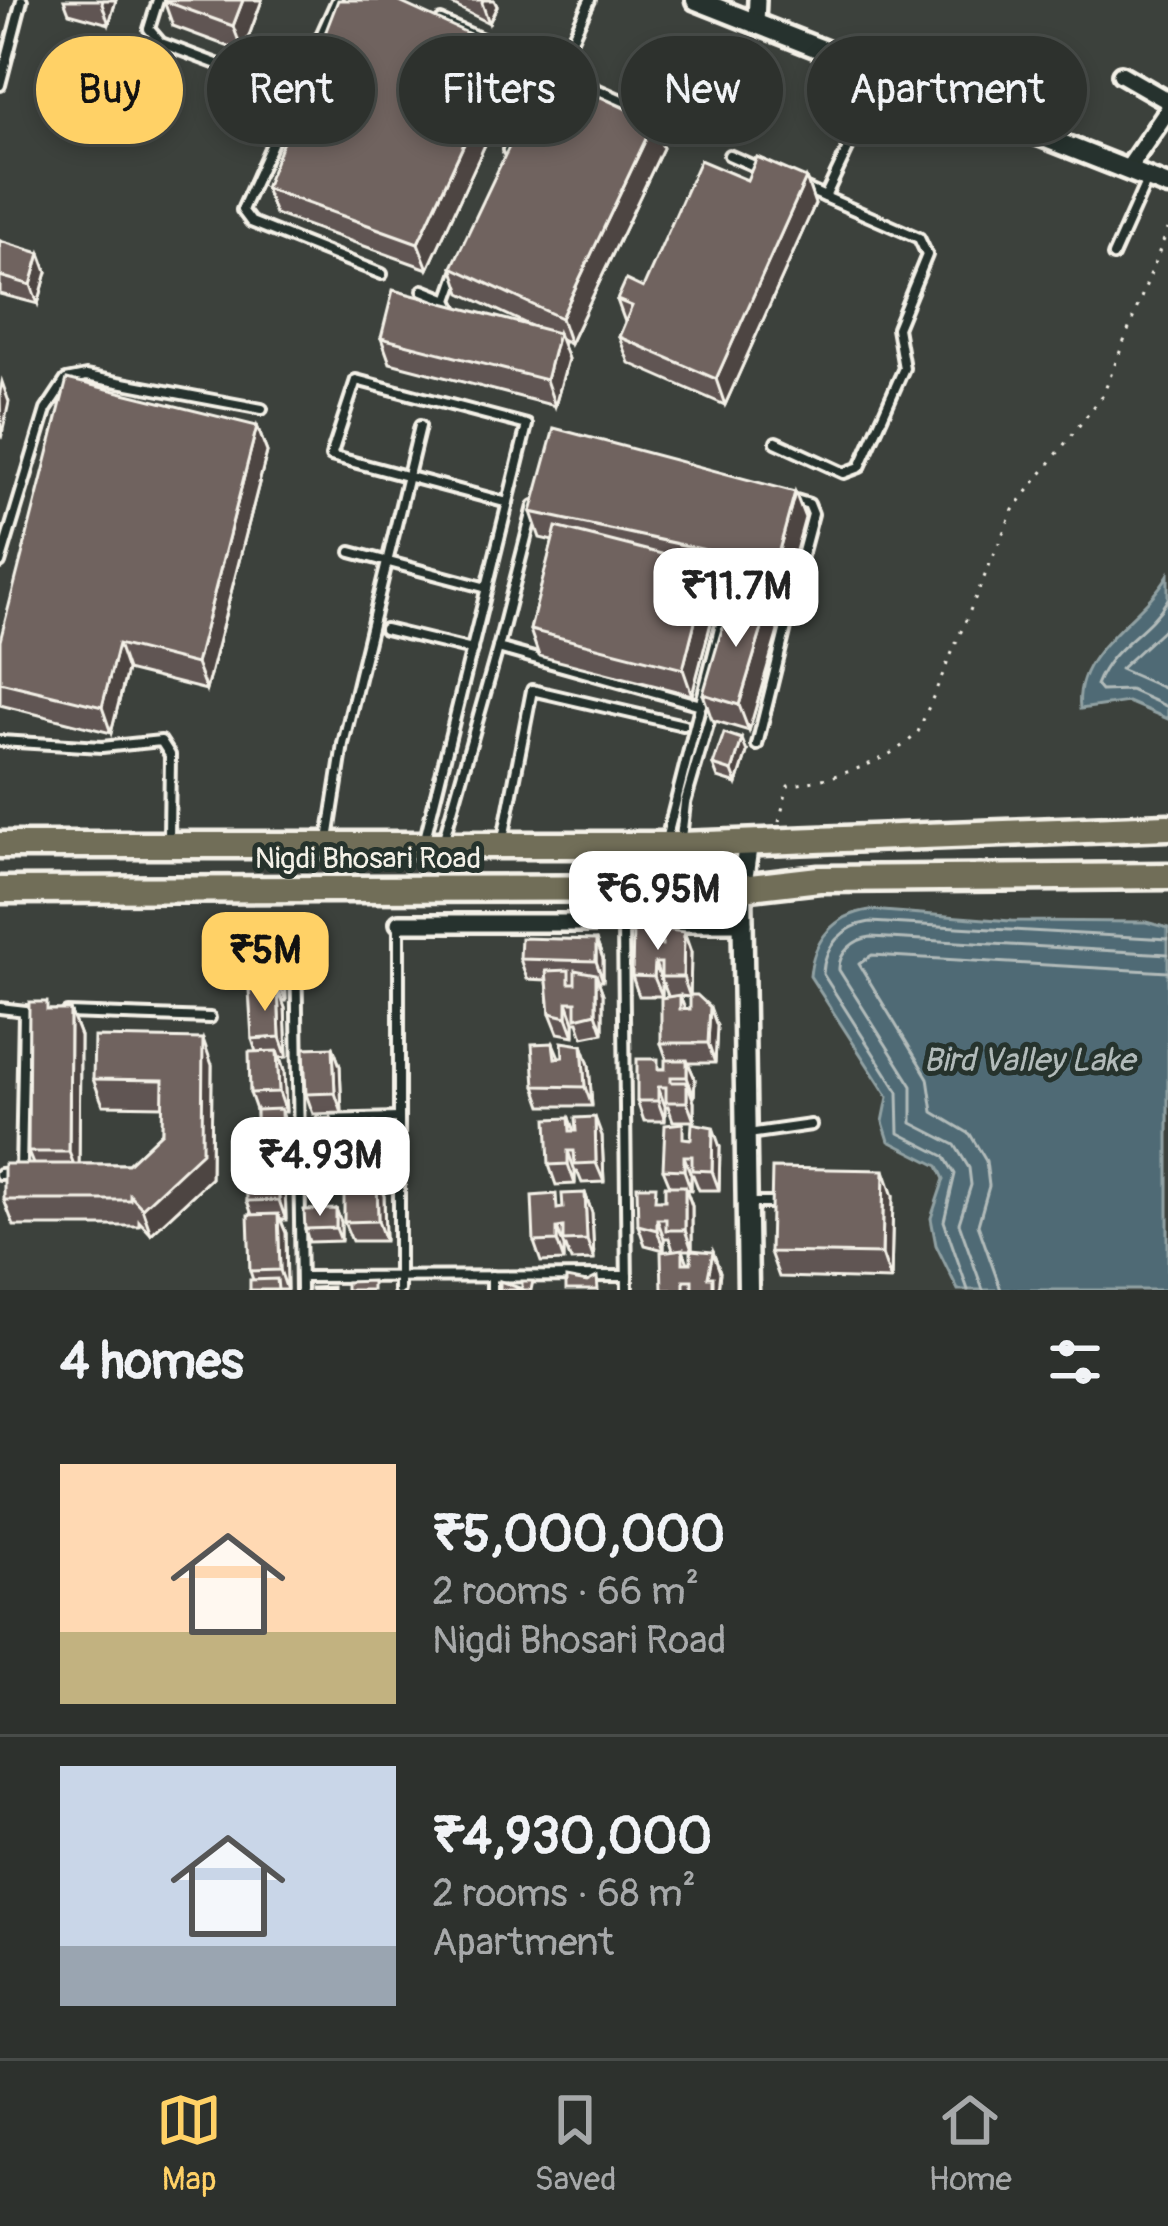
<!DOCTYPE html>
<html lang="en">
<head>
<meta charset="utf-8">
<style>
	body { margin:0; font-family:Pangolin,sans-serif; background:#353935; color:#f1f3f6; height:100vh; display:flex; flex-direction:column; font-size:45px; white-space:nowrap }
	* { box-sizing:border-box; margin:0 }
	p { font-size:39px; color:#a7a9aa }
	.icon { flex:none; width:66px; height:66px; fill:none; stroke:currentColor; stroke-width:2; stroke-linecap:round; stroke-linejoin:round }
	.map { position:relative; height:1290px; overflow:hidden }
	.details { display:flex; flex-direction:column; background:#2d312d; flex:1 }
	.details>* { flex:none }
	.hud { position:absolute; left:36px; top:36px; width:1098px; height:108px; display:flex; gap:24px }
	.price { position:absolute; translate:-50% -102px; padding:0 27px; border-radius:24px; background:#fff; color:#222; font-size:39px; line-height:78px; filter:drop-shadow(0 3px 6px #0008) }
	.price::after { content:''; position:absolute; left:50%; top:72px; width:36px; height:27px; margin-left:-18px; background:inherit; clip-path:polygon(0 0,100% 0,50% 100%) }
	.price.on { background:#ffd166; color:#111 }
	ul { padding:0; list-style:none }
	li { display:flex; align-items:center; gap:36px; height:300px; padding:0 60px }
	li+li { border-top:3px solid #484c49 }
	li span { display:grid; place-items:center; flex:none; width:336px; height:240px; border-radius:0px; color:#555 }
	li>.icon { margin-inline-start:auto }
	span .icon { width:144px; height:144px; fill:#fffc; stroke-width:1 }
	li b { font-size:51px }
	h2 { display:flex; justify-content:space-between; align-items:center; height:144px; padding:0 60px; font-size:51px }
	.chip { padding:0 42px; border-radius:54px; background:#2d312d; box-shadow:0 6px 18px #0003,0 0 0 3px #484c49; font-size:42px; line-height:108px }
	.chip.on { background:#ffd166; color:#111 }
	.tabs { display:flex; justify-content:space-around; align-items:center; height:168px; border-top:3px solid #484c49; background:#2d312d; font-size:33px; color:#a7a9aa }
	.tabs a { display:grid; justify-items:center; gap:6px }
	.tabs .on { color:#ffd166 }
	.map>svg:first-child { display:block }
</style>
</head>
<body>
<div class="map">
<svg width="1168" height="1290" viewBox="0 0 1168 1290">
	<rect width="100%" height="100%" fill="#3c413c"/>
	<filter id="ink" filterUnits="userSpaceOnUse"><feTurbulence type="fractalNoise" baseFrequency=".00833" numOctaves="2"/><feDisplacementMap in="SourceGraphic" scale="24" xChannelSelector="R" yChannelSelector="G"/><feConvolveMatrix kernelMatrix="1 2 1 2 8 2 1 2 1" color-interpolation-filters="sRGB"/></filter>
	<g filter="url(#ink)">
		<g fill="#4f6b75" stroke="#91a1a3" stroke-width="3">
			<path d="M1168 575V719L1128 702 1080 709C1073 651 1142 620 1168 575Z"/>
			<path d="M870 910 1011 921 1146 922 1168 928V1290H958L936 1245 931 1218 944 1179 938 1166 889 1141 883 1122 888 1097 810 976C813 940 834 915 870 910Z"/>
		</g>
		<g fill="none" stroke-linecap="round" stroke-linejoin="round">
			<g stroke="#b2bbba" stroke-width="3">
				<path d="M1168 599C1146 636 1113 643 1096 685L1101 691 1130 690 1168 707"/>
				<polyline points="1168,625 1120,669 1168,690"/>
				<path d="M968 1290 944 1221 955 1174 944 1156 899 1133 898 1092 823 974C824 946 843 926 870 922L1168 939"/>
				<path d="M983 1290 959 1223 971 1185 969 1168 955 1145 912 1123V1086L839 970C838 953 854 939 871 937L1168 954"/>
				<polyline points="1001,1290 978,1225 989,1186 986,1161 970,1134 933,1112 928,1078 859,964 872,955 1168,972"/>
			</g>
			<g stroke="#f4f1e8" stroke-width="16">
				<g id="service">
					<polyline points="158,0 149,29 161,43 297,94"/>
					<polyline points="337,0 242,210 251,222 382,274"/>
					<polyline points="441,21 690,130"/>
					<polyline points="558,69 590,0"/>
					<polyline points="0,85 22,0"/>
					<polyline points="508,150 544,63"/>
					<polyline points="729,155 761,169"/>
					<polyline points="825,197 883,75"/>
					<polyline points="1113,256 1147,180"/>
					<polyline points="423,290 448,300"/>
					<polyline points="453,310 448,300 459,269"/>
					<polyline points="776,442 844,473 860,467 904,368 897,328 927,255 919,238 802,187"/>
					<polyline points="534,506 498,648 701,705"/>
					<polyline points="351,552 487,588"/>
					<polyline points="0,563 46,410 66,380 86,376 262,409"/>
					<polyline points="385,629 472,650"/>
					<polyline points="0,741 102,747 161,741 170,755 169,838"/>
					<polyline points="757,745 787,623 766,616"/>
					<polyline points="681,838 685,803 713,707"/>
					<path d="M425 839C459 701 493 563 527 425L356 380 331 456 508 503"/>
					<polyline points="503,839 532,690 683,725"/>
					<polyline points="328,840 343,744 420,426"/>
					<polyline points="666,840 728,597 736,594 784,607 790,601 813,514 809,504 789,498"/>
					<polyline points="443,842 498,648"/>
					<polyline points="399,926 399,1290"/>
					<polyline points="623,926 627,1290"/>
					<polyline points="296,943 301,1290"/>
					<polyline points="0,1008 34,1012"/>
					<polyline points="67,1013 210,1018"/>
					<polyline points="322,1120 399,1118"/>
					<polyline points="748,1134 811,1125"/>
					<polyline points="0,1174 21,1172 24,1012"/>
					<polyline points="748,1203 781,1203"/>
					<polyline points="492,1276 492,1290"/>
					<polyline points="302,1277 627,1276"/>
				</g>
			</g>
			<g stroke="#f4f1e8" stroke-width="24">
				<g id="minor">
					<polyline points="756,23 757,0"/>
					<polyline points="1121,74 1168,101"/>
					<polyline points="1127,170 1168,110"/>
					<polyline points="399,923 744,923"/>
				</g>
			</g>
			<g stroke="#f4f1e8" stroke-width="27">
				<g id="tertiary">
					<polyline points="696,0 1168,186"/>
					<polyline points="748,1290 742,888 748,844"/>
				</g>
			</g>
			<g stroke="#f4f1e8" stroke-width="33">
				<g id="primary">
					<polyline points="0,845 680,845 1168,827"/>
					<polyline points="0,890 742,888 819,879 1168,876"/>
				</g>
			</g>
			<path stroke="#f4f1e8" stroke-width="3" stroke-dasharray="3 9" stroke-linecap="butt" d="M779 822 788 786C830 779 889 764 918 732L1013 510 1103 395 1168 229"/>
			<use href="#service" stroke="#26332d" stroke-width="8"/>
			<use href="#minor" stroke="#26332d" stroke-width="15"/>
			<use href="#tertiary" stroke="#26332d" stroke-width="18"/>
			<use href="#primary" stroke="#716e59" stroke-width="24"/>
		</g>
		<g fill="#605552" stroke="#f4f1e8" stroke-width="3">
			<polygon points="64,0 116,0 109,24 69,13"/>
			<polygon points="262,0 243,52 173,26 164,1"/>
			<polygon points="443,0 494,0 497,6 489,23"/>
			<polygon points="507,51 516,77 428,269 275,214 265,188"/>
			<polygon points="654,122 663,148 570,344 561,340 568,359 555,406 390,363 381,338 533,327 461,293 452,267"/>
			<polygon points="806,178 815,204 725,405 629,363 619,337 625,322 617,300 643,288 747,180"/>
			<polygon points="0,241 47,272 38,304 0,294"/>
			<polygon points="257,426 267,452 206,690 127,670 111,733 0,705 0,641"/>
			<polygon points="531,512 805,518 785,591 713,575 719,592 692,695 539,656 530,630 553,541 540,538"/>
			<polygon points="778,631 749,731 712,720 703,694"/>
			<polygon points="747,752 737,784 718,778 713,765"/>
			<polygon points="277,919 284,939 286,1001 282,1001 285,1008 287,1057 280,1058 284,1071 286,1112 282,1112 285,1122 287,1167 280,1167 285,1182 286,1220 281,1220 286,1233 287,1290 250,1290 253,1280 250,1271 252,1215 247,1201 261,1163 257,1155 256,1110 250,1093 256,1052 252,1039 252,990 249,982"/>
			<polygon points="654,929 660,945 691,952 690,997 680,996 685,1009 717,1026 715,1063 688,1063 695,1079 694,1097 692,1097 694,1102 694,1121 673,1121 668,1106 665,1106 665,1121 644,1121 637,1101 661,1069 665,1069 667,1060 661,1043 668,996 663,983 662,983 662,996 639,996 632,976"/>
			<polygon points="596,940 603,959 603,981 598,981 603,994 603,1033 583,1037 578,1022 574,1022 574,1036 558,1033 550,1013 547,980 527,979 520,959"/>
			<polygon points="49,1010 70,1010 80,1036 79,1164 128,1164 162,1132 163,1106 103,1105 93,1079 212,1065 211,1178 151,1234 139,1221 139,1226 14,1226 4,1200 33,1164 28,1152"/>
			<polygon points="553,1043 559,1057 563,1057 582,1045 589,1065 592,1106 542,1106 535,1086"/>
			<polygon points="333,1047 340,1066 342,1113 313,1114 306,1094"/>
			<polygon points="331,1118 339,1137 342,1186 315,1188 308,1169"/>
			<polygon points="569,1118 574,1131 602,1136 604,1182 582,1183 577,1171 575,1171 575,1184 556,1185 549,1165"/>
			<polygon points="379,1137 380,1159 382,1166 382,1189 384,1196 385,1241 352,1241 344,1222 349,1154 346,1146"/>
			<polygon points="689,1139 720,1147 719,1190 699,1190 693,1175 691,1175 691,1190 686,1189 692,1206 692,1250 683,1250 688,1263 713,1252 720,1272 718,1290 662,1290 673,1250 669,1238 664,1238 664,1250 645,1245 638,1225 661,1200 665,1200 670,1186 663,1169"/>
			<polygon points="585,1193 592,1213 594,1260 571,1261 566,1247 564,1247 564,1261 541,1262 534,1242 562,1208"/>
			<polygon points="893,1196 891,1280 779,1277 770,1252"/>
			<polygon points="336,1209 341,1222 341,1241 309,1242 305,1229"/>
		</g>
		<g fill="#4e4542" stroke="#f4f1e8" stroke-width="3">
			<polygon points="103,0 116,0 109,24 102,4"/>
			<polygon points="243,0 262,0 243,52 233,26"/>
			<polygon points="483,0 494,0 497,6 489,23 482,3"/>
			<polygon points="507,51 516,77 428,269 418,243"/>
			<polygon points="654,122 663,148 570,344 561,318"/>
			<polygon points="806,178 815,204 725,405 716,379"/>
			<polygon points="40,253 47,272 38,304 31,285"/>
			<polygon points="558,333 568,359 555,406 546,380"/>
			<polygon points="2,382 9,402 1,439 0,392"/>
			<polygon points="257,426 267,452 206,690 196,664"/>
			<polygon points="795,492 805,518 785,591 775,565"/>
			<polygon points="709,566 719,592 692,695 683,669"/>
			<polygon points="769,605 778,631 749,731 739,705"/>
			<polygon points="118,644 127,670 111,733 102,707"/>
			<polygon points="742,739 747,752 737,784 732,771"/>
			<polygon points="277,919 284,939 286,1001 278,981"/>
			<polygon points="684,932 691,952 690,997 683,977"/>
			<polygon points="596,940 603,959 603,981 596,961"/>
			<polygon points="655,963 662,983 662,996 654,977"/>
			<polygon points="596,974 603,994 603,1033 596,1013"/>
			<polygon points="278,989 285,1008 287,1057 280,1037"/>
			<polygon points="567,1002 574,1022 574,1036 567,1017"/>
			<polygon points="710,1007 717,1026 715,1063 708,1043"/>
			<polygon points="70,1010 80,1036 79,1178 69,1152"/>
			<polygon points="203,1039 212,1065 211,1178 151,1234 142,1208"/>
			<polygon points="582,1045 589,1065 592,1106 585,1087"/>
			<polygon points="333,1047 340,1066 342,1113 335,1093"/>
			<polygon points="277,1051 284,1071 286,1112 279,1092"/>
			<polygon points="687,1060 695,1079 694,1097 687,1077"/>
			<polygon points="687,1082 694,1102 694,1121 687,1102"/>
			<polygon points="658,1087 665,1106 665,1121 658,1101"/>
			<polygon points="281,1109 285,1122 287,1167 282,1154"/>
			<polygon points="595,1117 602,1136 604,1182 596,1163"/>
			<polygon points="331,1118 339,1137 342,1186 335,1166"/>
			<polygon points="375,1123 379,1137 380,1159 375,1146"/>
			<polygon points="713,1127 720,1147 719,1190 712,1171"/>
			<polygon points="568,1151 575,1171 575,1184 568,1164"/>
			<polygon points="378,1153 382,1166 383,1189 378,1176"/>
			<polygon points="684,1156 691,1175 691,1190 684,1170"/>
			<polygon points="278,1163 285,1182 286,1220 279,1200"/>
			<polygon points="884,1170 893,1196 891,1280 882,1254"/>
			<polygon points="377,1177 384,1196 385,1241 378,1221"/>
			<polygon points="685,1186 692,1206 692,1250 685,1230"/>
			<polygon points="585,1193 592,1213 594,1260 587,1240"/>
			<polygon points="336,1209 341,1222 341,1241 336,1228"/>
			<polygon points="278,1214 286,1233 287,1290 280,1270"/>
			<polygon points="657,1219 664,1238 664,1250 657,1230"/>
			<polygon points="557,1228 564,1247 564,1261 557,1241"/>
			<polygon points="713,1252 720,1272 718,1290 713,1290 708,1277"/>
		</g>
		<g fill="#70635f" stroke="#f4f1e8" stroke-width="3">
			<polygon points="243,0 233,26 164,1 164,0"/>
			<polygon points="338,0 395,0 507,51 418,243 265,188"/>
			<polygon points="545,71 654,122 561,318 452,267"/>
			<polygon points="757,157 806,178 716,379 619,337 632,306 617,300 626,280 643,288 700,160 747,180"/>
			<polygon points="0,241 40,253 31,285 0,276"/>
			<polygon points="393,290 558,333 546,380 381,338"/>
			<polygon points="67,379 257,426 196,664 118,644 102,707 0,682 0,641"/>
			<polygon points="554,428 795,492 775,565 531,512"/>
			<polygon points="556,527 709,566 683,669 530,630"/>
			<polygon points="732,595 769,605 739,705 703,694"/>
			<polygon points="724,733 742,739 732,771 713,765"/>
			<polygon points="277,919 278,981 249,982 248,920"/>
			<polygon points="633,928 654,929 653,945 662,945 662,929 684,932 683,977 661,977 661,963 655,963 654,977 632,976"/>
			<polygon points="521,938 596,940 596,961 520,959"/>
			<polygon points="569,970 569,983 575,983 575,970 596,974 596,1013 576,1018 576,1002 567,1002 567,1017 550,1013 546,971"/>
			<polygon points="278,989 280,1037 252,1039 249,990"/>
			<polygon points="680,995 680,1009 690,1009 690,995 697,995 710,1007 708,1043 661,1043 661,998"/>
			<polygon points="29,1002 47,1002 47,1010 70,1010 69,1152 28,1152"/>
			<polygon points="94,1037 203,1039 202,1152 142,1208 130,1195 130,1200 4,1200 4,1164 128,1164 162,1132 163,1080 93,1079"/>
			<polygon points="562,1042 582,1045 585,1087 535,1086 532,1044 553,1043 555,1058 563,1057"/>
			<polygon points="333,1047 335,1093 306,1094 304,1048"/>
			<polygon points="277,1051 279,1092 250,1093 249,1052"/>
			<polygon points="637,1059 658,1059 658,1069 665,1069 665,1060 687,1060 687,1077 671,1077 671,1082 687,1082 687,1102 666,1102 666,1087 658,1087 658,1101 637,1101"/>
			<polygon points="281,1109 282,1154 257,1155 256,1110"/>
			<polygon points="595,1117 596,1163 575,1164 574,1151 568,1151 568,1164 549,1165 547,1119 569,1118 570,1131 576,1131 575,1118"/>
			<polygon points="331,1118 335,1166 308,1169 304,1120"/>
			<polygon points="375,1123 375,1146 346,1146 346,1124"/>
			<polygon points="683,1123 683,1138 691,1139 692,1123 713,1127 712,1171 692,1170 692,1156 684,1156 684,1170 663,1169 665,1125"/>
			<polygon points="378,1153 378,1176 346,1177 345,1154"/>
			<polygon points="278,1163 279,1200 247,1201 246,1164"/>
			<polygon points="772,1168 884,1170 882,1254 770,1252"/>
			<polygon points="344,1177 377,1177 378,1221 344,1222"/>
			<polygon points="637,1186 656,1186 655,1200 665,1200 665,1186 685,1186 685,1230 666,1230 666,1219 657,1219 657,1230 638,1225"/>
			<polygon points="585,1193 587,1240 563,1241 563,1227 557,1228 557,1241 534,1242 532,1196 556,1194 557,1209 563,1208 562,1194"/>
			<polygon points="336,1209 336,1228 305,1229 304,1210"/>
			<polygon points="278,1214 280,1270 250,1271 248,1215"/>
			<polygon points="683,1249 683,1263 691,1263 691,1250 713,1252 708,1277 713,1277 713,1290 692,1290 692,1280 684,1280 684,1290 662,1290 661,1252"/>
			<polygon points="597,1277 598,1290 566,1290 566,1278 587,1282"/>
			<polygon points="277,1279 278,1290 250,1290 250,1280"/>
			<polygon points="372,1281 372,1290 346,1290 346,1282"/>
			<polygon points="500,1281 522,1289 522,1281 533,1281 531,1290 500,1290"/>
			<polygon points="332,1287 332,1290 311,1290 311,1288"/>
		</g>
	</g>
	<g text-anchor="middle" dominant-baseline="central" stroke-width="10" stroke-linejoin="round" paint-order="stroke">
		<g font-size="30" fill="#f4f1e8" stroke="#26332d">
			<text x="368" y="858">Nigdi Bhosari Road</text>
		</g>
		<g font-size="33" font-style="italic" fill="#b2bbba" stroke="#26332d">
			<text x="1029" y="1060">Bird Valley Lake</text>
		</g>
	</g>
</svg>
<b class="price" style="left:736px;top:650px">₹11.7M</b>
<b class="price" style="left:658px;top:953px">₹6.95M</b>
<b class="price on" style="left:265px;top:1014px">₹5M</b>
<b class="price" style="left:320px;top:1219px">₹4.93M</b>
<div class="hud">
<a class="chip on">Buy</a>
<a class="chip">Rent</a>
<a class="chip">Filters</a>
<a class="chip">New</a>
<a class="chip">Apartment</a>
</div>
</div>
<section class="details">
<h2>4 homes<svg class="icon" aria-label="filters" viewBox="0 0 24 24"><path d="M4 7h16M4 17h16"/><circle cx="9" cy="7" r="2"/><circle cx="15" cy="17" r="2"/></svg></h2>
<ul>
<li><span style="background:linear-gradient(#ffd9b3 70%,#c2b280 0)"><svg class="icon" aria-label="home" viewBox="0 0 24 24"><path d="M3 11l9-7 9 7M6 9v11h12V9"/></svg></span><div><b>₹5,000,000</b><p>2 rooms · 66 m²</p><p>Nigdi Bhosari Road</p></div></li>
<li><span style="background:linear-gradient(#c9d6e8 75%,#9aa5b1 0)"><svg class="icon" aria-label="home" viewBox="0 0 24 24"><path d="M3 11l9-7 9 7M6 9v11h12V9"/></svg></span><div><b>₹4,930,000</b><p>2 rooms · 68 m²</p><p>Apartment</p></div></li>
</ul>
</section>
<nav class="tabs">
<a class="on"><svg class="icon" aria-label="map" viewBox="0 0 24 24"><path d="M3 6l6-2 6 2 6-2v14l-6 2-6-2-6 2zM9 4v14M15 6v14"/></svg>Map</a>
<a><svg class="icon" aria-label="saved" viewBox="0 0 24 24"><path d="M7 4h10v16l-5-4-5 4z"/></svg>Saved</a>
<a><svg class="icon" aria-label="home" viewBox="0 0 24 24"><path d="M3 11l9-7 9 7M6 9v11h12V9"/></svg>Home</a>
</nav>
</body>
</html>
